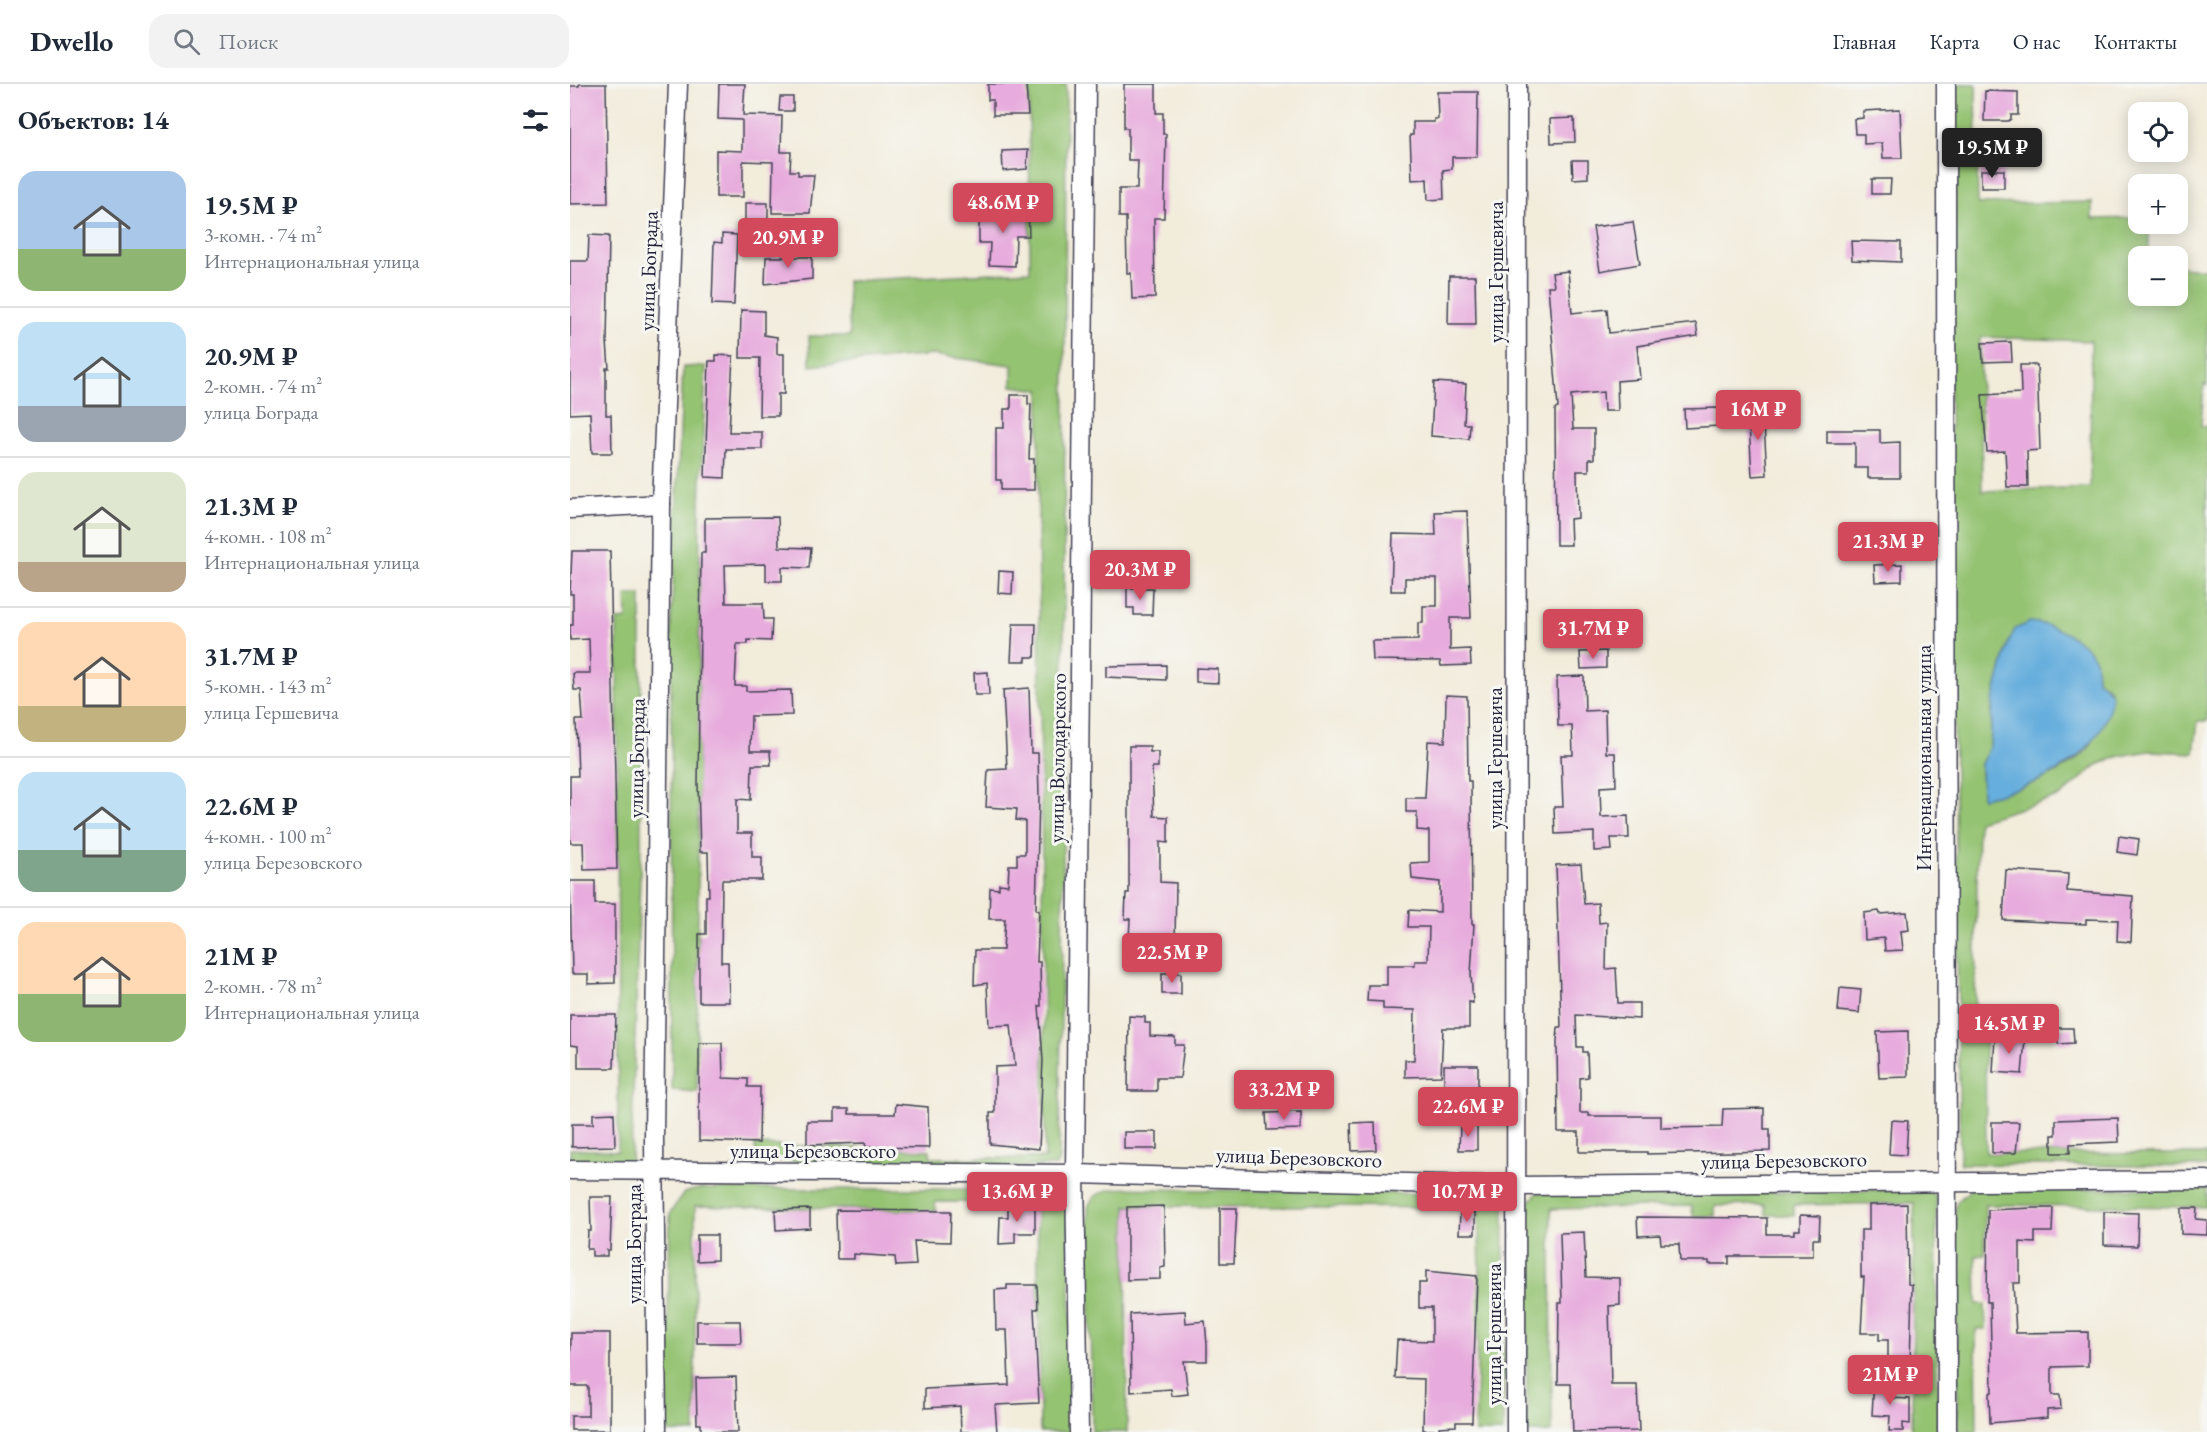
<!DOCTYPE html>
<html lang="ru">
<head>
<meta charset="utf-8">
<style>
	body { margin:0; font-family:"EB Garamond",serif; background:#f2f2f3; color:#1f2937; height:100vh; display:flex; flex-direction:column; font-size:22px; white-space:nowrap }
	* { box-sizing:border-box; margin:0 }
	p { font-size:20px; color:#747a83 }
	.icon { flex:none; width:33px; height:33px; fill:none; stroke:currentColor; stroke-width:2; stroke-linecap:round; stroke-linejoin:round }
	.map { position:relative; flex:1; overflow:hidden }
	.details { display:flex; flex-direction:column; background:#fff; width:570px }
	.details>* { flex:none }
	.buttons { position:absolute; left:1558px; top:18px; display:grid; gap:12px }
	.buttons a { display:grid; place-items:center; width:60px; height:60px; border-radius:12px; background:#fff; box-shadow:0 3px 15px #0003; font-size:30px }
	.price { position:absolute; translate:-50% -51px; padding:0 14px; border-radius:6px; background:#d1495b; color:#fff; font-size:20px; line-height:39px; filter:drop-shadow(0 2px 3px #0008) }
	.price::after { content:''; position:absolute; left:50%; top:36px; width:18px; height:14px; margin-left:-9px; background:inherit; clip-path:polygon(0 0,100% 0,50% 100%) }
	.price.on { background:#222; color:#fff }
	ul { padding:0; list-style:none }
	li { display:flex; align-items:center; gap:18px; height:150px; padding:0 18px }
	li+li { border-top:2px solid #e0e1e3 }
	li span { display:grid; place-items:center; flex:none; width:168px; height:120px; border-radius:18px; color:#555 }
	li>.icon { margin-inline-start:auto }
	span .icon { width:72px; height:72px; fill:#fffc; stroke-width:1 }
	li b { font-size:26px }
	h2 { display:flex; justify-content:space-between; align-items:center; height:72px; padding:0 18px; font-size:26px }
	header { display:flex; align-items:center; gap:36px; box-sizing:border-box; height:84px; padding:0 30px; background:#fff; border-bottom:2px solid #e0e1e3 }
	header strong { font-size:28px }
	nav { display:flex; gap:33px; margin-inline-start:auto; font-size:21px }
	.search { width:420px; height:54px; background:#f2f2f3; display:flex; align-items:center; gap:15px; box-sizing:border-box; padding:0 21px; border-radius:18px; color:#747a83; font-size:22px }
	main { display:flex; flex:1; min-height:0 }
	.map>svg:first-child { display:block }
</style>
</head>
<body>
<header>
<strong>Dwello</strong>
<div class="search"><svg class="icon" aria-label="search" viewBox="0 0 24 24"><circle cx="10" cy="10" r="6"/><path d="M15 15l6 6"/></svg>Поиск</div>
<nav><a>Главная</a><a>Карта</a><a>О нас</a><a>Контакты</a></nav>
</header>
<main>
<section class="details">
<h2>Объектов: 14<svg class="icon" aria-label="filters" viewBox="0 0 24 24"><path d="M4 7h16M4 17h16"/><circle cx="9" cy="7" r="2"/><circle cx="15" cy="17" r="2"/></svg></h2>
<ul>
<li><span style="background:linear-gradient(#a9c7e8 65%,#8fb573 0)"><svg class="icon" aria-label="home" viewBox="0 0 24 24"><path d="M3 11l9-7 9 7M6 9v11h12V9"/></svg></span><div><b>19.5M ₽</b><p>3-комн. · 74 m²</p><p>Интернациональная улица</p></div></li>
<li><span style="background:linear-gradient(#bfe0f5 70%,#9aa5b1 0)"><svg class="icon" aria-label="home" viewBox="0 0 24 24"><path d="M3 11l9-7 9 7M6 9v11h12V9"/></svg></span><div><b>20.9M ₽</b><p>2-комн. · 74 m²</p><p>улица Бограда</p></div></li>
<li><span style="background:linear-gradient(#dfe7d0 75%,#b9a48a 0)"><svg class="icon" aria-label="home" viewBox="0 0 24 24"><path d="M3 11l9-7 9 7M6 9v11h12V9"/></svg></span><div><b>21.3M ₽</b><p>4-комн. · 108 m²</p><p>Интернациональная улица</p></div></li>
<li><span style="background:linear-gradient(#ffd9b3 70%,#c2b280 0)"><svg class="icon" aria-label="home" viewBox="0 0 24 24"><path d="M3 11l9-7 9 7M6 9v11h12V9"/></svg></span><div><b>31.7M ₽</b><p>5-комн. · 143 m²</p><p>улица Гершевича</p></div></li>
<li><span style="background:linear-gradient(#bfe0f5 65%,#7fa58c 0)"><svg class="icon" aria-label="home" viewBox="0 0 24 24"><path d="M3 11l9-7 9 7M6 9v11h12V9"/></svg></span><div><b>22.6M ₽</b><p>4-комн. · 100 m²</p><p>улица Березовского</p></div></li>
<li><span style="background:linear-gradient(#ffd9b3 60%,#8fb573 0)"><svg class="icon" aria-label="home" viewBox="0 0 24 24"><path d="M3 11l9-7 9 7M6 9v11h12V9"/></svg></span><div><b>21M ₽</b><p>2-комн. · 78 m²</p><p>Интернациональная улица</p></div></li>
</ul>
</section>
<div class="map">
<svg width="1637" height="1348" viewBox="0 0 1637 1348">
	<rect width="100%" height="100%" fill="#f6f6f2"/>
	<filter id="ink" filterUnits="userSpaceOnUse"><feTurbulence type="fractalNoise" baseFrequency=".0167" numOctaves="2"/><feDisplacementMap in="SourceGraphic" scale="12" xChannelSelector="R" yChannelSelector="G"/><feConvolveMatrix kernelMatrix="1 2 1 2 8 2 1 2 1" color-interpolation-filters="sRGB"/></filter>
	<filter id="wash" filterUnits="userSpaceOnUse"><feTurbulence type="fractalNoise" baseFrequency=".008" numOctaves="4" result="noise"/><feDisplacementMap in="SourceGraphic" scale="24" xChannelSelector="R" yChannelSelector="G"/><feGaussianBlur stdDeviation="1.35" result="paint"/><feColorMatrix in="noise" values="0 0 0 0 0 0 0 0 0 0 0 0 0 0 0 0 0 1.4 0 .05"/><feComposite in="paint" operator="in"/></filter>
	<g filter="url(#wash)">
		<rect width="100%" height="100%" fill="#f2ecdb"/>
		<g fill="#94c372" stroke="#5b7256" stroke-width="1.5" fill-rule="evenodd">
			<polygon points="459,0 496,0 493,792 489,1075 486,1082 359,1085 186,1075 185,1061 360,1066 361,1074 475,1074 468,421 470,306 442,302 442,281 362,271 240,282 239,252 280,252 277,197 460,187"/>
			<path d="M1376 0H1406L1408 120 1522 118V135L1569 134V140H1579V172H1569V212H1608V183L1637 185V301H1634L1631 342H1637V637H1628L1624 669 1580 667 1550 672 1527 681 1491 712 1408 737 1405 929 1415 953 1416 1069 1637 1070V1083L1390 1080ZM1410 253 1521 257 1520 403 1412 407ZM1525 577 1527 596 1540 605C1535 619 1527 656 1517 666 1492 692 1446 707 1412 714L1411 680 1420 662 1423 617 1431 593Z"/>
			<polygon points="136,282 130,420 127,1008 102,1006 101,540 113,283"/>
			<polygon points="56,511 71,511 71,760 61,1080 0,1078 0,1065 48,1067 47,536 57,535"/>
			<polygon points="1348,1104 1358,1106 1366,1113 1368,1348 1342,1348 1344,1119 1224,1121 1224,1131 1196,1131 1195,1121 1145,1122 1145,1132 1123,1132 1122,1122 981,1125 982,1348 957,1348 958,1126 959,1118 967,1109 1269,1108"/>
			<path d="M128 1105H474C488 1109 493 1112 498 1126L504 1348H470L467 1119 365 1118 366 1127 125 1122V1348H96L100 1129 114 1109Z"/>
			<path d="M585 1105 927 1111 934 1119 933 1348H905L910 1184 908 1124 556 1122 557 1348H522L518 1123C527 1098 563 1105 585 1105Z"/>
			<polygon points="1401,1105 1637,1105 1637,1123 1415,1121 1415,1171 1406,1172 1407,1220 1415,1220 1416,1245 1406,1245 1407,1348 1388,1348 1385,1125 1387,1118"/>
		</g>
		<path fill="#66aedd" stroke="#44688c" stroke-width="1.5" d="M1460 538C1479 539 1517 556 1525 576 1527 582 1526 590 1527 596 1542 606 1544 611 1538 629 1520 681 1461 704 1412 714L1411 680 1420 662 1423 617 1438 560 1445 545Z"/>
		<g id="blocks">
			<g fill="#e7acdd">
				<polygon points="9,0 36,0 38,119 0,120 0,2 9,2"/>
				<polygon points="149,0 175,0 173,31 212,32 211,68 221,68 220,87 228,87 228,91 244,91 240,129 202,129 203,78 173,77 173,113 146,113 146,66 172,67 172,36 148,35"/>
				<polygon points="418,0 456,0 458,31 423,31 423,16 418,16"/>
				<polygon points="554,0 586,0 586,29 593,29 593,50 596,50 594,134 584,134 585,214 562,215 561,189 557,189 556,133 549,133 549,105 567,105 568,76 558,76 558,44 554,44"/>
				<polygon points="1415,7 1448,8 1448,31 1441,31 1441,35 1438,37 1414,37"/>
				<polygon points="867,8 908,8 907,73 882,73 882,85 873,86 874,115 858,116 857,95 842,96 840,51 843,51 843,38 864,38 864,35 868,35"/>
				<polygon points="210,13 223,13 223,27 209,27"/>
				<polygon points="1330,25 1332,74 1313,74 1312,59 1294,60 1294,50 1285,50 1284,35 1293,34 1293,27"/>
				<polygon points="1004,34 1005,58 981,59 980,35"/>
				<polygon points="458,66 457,85 433,87 432,67"/>
				<polygon points="1002,76 1018,76 1018,94 1003,95"/>
				<rect x="1411" y="86" width="23" height="18"/>
				<polygon points="1302,95 1321,95 1320,110 1302,110"/>
				<rect x="175" y="119" width="23" height="34"/>
				<polygon points="431,124 458,125 459,152 446,152 445,182 419,181 420,159 409,159 409,127 431,129"/>
				<polygon points="1063,138 1070,180 1030,187 1023,143"/>
				<polygon points="152,150 167,151 164,221 142,220 144,158 152,159"/>
				<polygon points="19,151 39,152 37,258 39,284 36,284 36,331 41,331 42,369 22,369 20,329 0,330 0,177 18,177"/>
				<polygon points="1281,157 1331,158 1331,178 1282,176"/>
				<polygon points="196,173 242,173 242,195 195,200"/>
				<polygon points="998,187 1002,229 1037,225 1039,249 1126,239 1128,252 1067,262 1070,295 1047,297 1048,327 1034,327 1033,308 1001,311 1003,345 1024,345 1024,375 1019,375 1019,387 1007,387 1008,434 1000,435 1001,461 986,461 985,325 988,324 978,202 984,202 982,189"/>
				<polygon points="879,192 905,192 906,240 878,240"/>
				<polygon points="171,226 194,227 194,251 207,253 207,270 214,270 214,310 208,310 208,332 189,332 190,274 170,274"/>
				<polygon points="1441,258 1442,277 1413,278 1412,259"/>
				<polygon points="146,271 163,272 159,348 192,348 192,365 156,365 155,394 135,393 139,277 146,277"/>
				<polygon points="1450,281 1467,281 1470,366 1457,367 1458,403 1437,403 1435,367 1417,368 1412,311 1451,309"/>
				<polygon points="864,298 896,300 894,340 900,340 899,355 861,352"/>
				<polygon points="441,311 458,311 458,320 461,320 459,375 464,375 464,406 431,406 431,396 426,396 426,344 434,344 434,325 441,325"/>
				<polygon points="1193,322 1197,391 1182,392 1178,323"/>
				<polygon points="1148,324 1149,342 1115,344 1114,325"/>
				<polygon points="1257,346 1310,346 1310,359 1330,358 1330,394 1298,394 1298,384 1285,384 1285,359 1257,359"/>
				<polygon points="897,427 901,534 880,534 880,566 900,565 901,581 871,582 870,577 803,576 802,557 848,556 848,539 853,539 853,522 867,522 867,494 835,494 835,507 821,507 823,450 866,451 865,428"/>
				<polygon points="208,433 209,463 241,464 239,484 212,483 212,497 196,497 196,480 155,481 156,519 193,519 194,535 202,535 201,557 178,556 178,560 167,560 165,602 176,602 176,607 221,606 222,631 181,632 180,667 200,667 201,681 182,681 181,716 167,715 167,749 182,749 182,773 192,773 192,796 152,796 151,878 158,878 159,918 129,918 129,850 136,850 136,812 139,812 138,768 130,768 128,701 131,469 135,469 135,434"/>
				<polygon points="2,467 40,467 47,785 14,786 13,759 0,759 0,692 8,692 6,636 13,636 11,606 4,606 3,589 20,589 19,555 0,556 0,541 3,541 3,510 0,510"/>
				<polygon points="1332,480 1332,497 1305,498 1304,481"/>
				<polygon points="429,487 443,488 442,510 428,509"/>
				<polygon points="557,504 583,504 582,531 564,531 564,524 557,524"/>
				<polygon points="1009,532 1009,550 987,551 986,533"/>
				<polygon points="443,540 466,540 465,573 456,573 456,577 441,577"/>
				<polygon points="1036,567 1036,584 1011,585 1010,568"/>
				<polygon points="596,581 596,596 536,593 536,582"/>
				<polygon points="626,584 648,585 648,599 626,598"/>
				<polygon points="418,588 419,611 405,611 404,589"/>
				<polygon points="1014,592 1015,627 1035,626 1036,669 1045,669 1046,702 1030,703 1031,733 1058,732 1059,754 1041,754 1042,766 1024,767 1024,748 985,750 984,723 993,723 991,671 1003,671 1002,642 988,642 987,593"/>
				<polygon points="459,604 461,669 468,669 469,715 466,826 469,826 467,878 470,878 471,922 469,922 473,976 469,1065 420,1060 420,1029 425,1029 425,983 445,982 441,941 419,942 417,899 404,901 405,866 433,866 435,835 419,835 420,804 429,805 429,800 438,801 439,781 447,781 447,770 455,770 455,737 446,736 447,725 416,723 418,686 437,685 433,606"/>
				<polygon points="876,611 897,612 898,697 901,697 902,840 904,840 901,890 903,919 899,918 899,944 873,944 871,992 835,993 835,976 844,976 845,926 813,925 813,918 797,917 798,901 817,901 817,881 845,881 845,877 858,877 859,843 838,843 839,826 870,828 870,798 842,795 841,779 859,778 859,747 847,746 847,728 836,728 836,714 855,714 858,657 875,658"/>
				<polygon points="559,662 580,662 580,668 588,668 588,683 582,683 584,732 598,733 598,759 590,758 590,798 606,799 605,858 559,856 560,835 555,835 556,809 559,809"/>
				<polygon points="1549,752 1569,755 1567,771 1547,768"/>
				<polygon points="1011,780 1014,820 1028,819 1029,839 1037,838 1036,885 1046,884 1048,919 1069,919 1069,935 1006,931 1007,963 1013,963 1013,968 1017,968 1018,993 1010,994 1010,1029 1019,1029 1019,1032 1091,1032 1091,1044 1152,1043 1153,1025 1194,1024 1194,1045 1200,1045 1200,1067 1077,1070 1077,1068 1009,1068 1009,1048 988,1048 987,957 988,943 991,943 986,781"/>
				<polygon points="1436,786 1498,790 1497,807 1563,812 1561,858 1547,857 1548,836 1516,835 1516,840 1433,836"/>
				<polygon points="0,797 25,797 25,820 45,820 45,899 18,900 18,890 2,890"/>
				<polygon points="1309,827 1310,830 1337,828 1339,846 1331,847 1333,866 1315,867 1314,854 1295,856 1294,829"/>
				<rect x="592" y="889" width="19" height="21"/>
				<polygon points="1270,904 1291,906 1289,929 1268,927"/>
				<polygon points="0,931 46,931 44,984 8,984 8,962 0,961"/>
				<polygon points="559,932 575,933 575,939 580,939 580,952 605,953 605,961 614,961 610,994 587,994 587,1007 558,1007"/>
				<polygon points="1487,944 1503,944 1504,959 1488,960"/>
				<polygon points="1338,947 1338,993 1309,994 1307,948"/>
				<polygon points="1425,953 1455,955 1452,990 1423,988"/>
				<polygon points="129,959 152,959 153,994 178,995 178,1003 190,1003 189,1059 129,1057"/>
				<polygon points="874,981 908,981 908,1006 874,1005"/>
				<polygon points="326,1020 358,1023 359,1064 296,1063 295,1059 237,1061 237,1037 265,1037 265,1025 279,1025 279,1030 325,1030"/>
				<polygon points="731,1028 731,1045 697,1046 696,1029"/>
				<polygon points="44,1029 45,1062 2,1063 2,1040 23,1040 23,1030"/>
				<polygon points="1548,1034 1549,1058 1500,1060 1500,1069 1482,1069 1482,1051 1486,1051 1486,1036"/>
				<polygon points="1321,1036 1338,1037 1336,1071 1319,1070"/>
				<polygon points="805,1038 806,1066 782,1067 781,1039"/>
				<polygon points="1422,1038 1449,1038 1446,1069 1422,1069"/>
				<polygon points="890,1042 907,1042 907,1066 889,1066"/>
				<rect x="554" y="1048" width="33" height="17"/>
				<polygon points="20,1113 42,1113 40,1166 37,1166 37,1172 22,1172 22,1165 17,1165 18,1147 21,1147"/>
				<polygon points="1337,1120 1338,1200 1342,1201 1340,1282 1318,1283 1318,1256 1309,1256 1309,1249 1291,1249 1294,1193 1291,1193 1291,1146 1299,1146 1299,1121"/>
				<polygon points="438,1121 465,1121 465,1149 445,1149 445,1159 429,1160 430,1133 438,1133"/>
				<polygon points="594,1122 595,1183 590,1184 590,1195 557,1196 557,1123"/>
				<polygon points="650,1124 667,1124 664,1179 650,1179"/>
				<polygon points="1463,1124 1483,1124 1482,1148 1465,1148 1465,1159 1450,1158 1450,1199 1443,1199 1446,1249 1518,1248 1518,1282 1482,1283 1482,1311 1490,1311 1491,1325 1477,1326 1477,1334 1420,1339 1419,1309 1422,1308 1420,1218 1417,1218 1418,1126"/>
				<polygon points="1611,1124 1627,1124 1626,1135 1637,1136 1637,1151 1611,1150"/>
				<polygon points="240,1125 240,1144 206,1146 205,1126"/>
				<polygon points="266,1126 381,1127 380,1158 344,1157 346,1181 326,1182 325,1173 284,1170 284,1175 267,1175"/>
				<polygon points="890,1128 905,1128 905,1150 889,1150"/>
				<polygon points="1534,1128 1568,1129 1567,1162 1534,1161"/>
				<polygon points="1230,1131 1250,1132 1249,1155 1243,1155 1243,1172 1159,1172 1159,1180 1139,1180 1139,1177 1110,1177 1109,1160 1091,1160 1090,1151 1068,1152 1067,1133 1197,1134 1197,1150 1224,1150 1224,1146 1230,1146"/>
				<polygon points="1014,1148 1016,1193 1050,1194 1050,1221 1039,1222 1041,1301 1067,1301 1069,1347 1003,1348 1001,1300 988,1300 989,1219 992,1219 990,1149"/>
				<polygon points="127,1151 147,1151 147,1176 127,1177"/>
				<polygon points="856,1187 907,1192 902,1338 886,1338 886,1342 869,1343 869,1346 853,1346 854,1295 825,1294 827,1256 862,1257 862,1224 849,1224 849,1199 856,1199"/>
				<polygon points="437,1201 467,1201 468,1225 464,1225 469,1319 425,1321 427,1348 391,1348 390,1322 355,1324 355,1305 439,1301 437,1246 426,1246 425,1206 437,1205"/>
				<polygon points="615,1227 616,1239 635,1237 637,1261 637,1277 614,1277 618,1310 602,1312 601,1305 561,1308 560,1230"/>
				<polygon points="127,1237 170,1237 171,1259 127,1259"/>
				<polygon points="1,1249 40,1249 40,1346 1,1346 1,1332 18,1332 18,1302 0,1302"/>
				<polygon points="166,1293 168,1348 131,1348 131,1340 127,1340 126,1294"/>
				<polygon points="1304,1295 1319,1295 1319,1314 1340,1315 1340,1340 1333,1339 1333,1347 1319,1347 1320,1332 1302,1331"/>
			</g>
		</g>
	</g>
	<g filter="url(#ink)">
		<use href="#blocks" fill-opacity="0" stroke="#414053" stroke-width="1.5"/>
		<g fill="none" stroke-linecap="round" stroke-linejoin="round">
			<g stroke="#414053" stroke-width="21">
				<g id="minor">
					<polyline points="1376,0 1377,1348"/>
					<polyline points="0,425 91,420"/>
					<polyline points="0,1086 505,1090 945,1102 1637,1096"/>
					<polyline points="87,1348 84,1055 91,420 108,0"/>
					<polyline points="509,1348 505,1090 516,0"/>
					<polyline points="946,1348 947,0"/>
				</g>
			</g>
			<use href="#minor" stroke="#fff" stroke-width="18"/>
		</g>
	</g>
	<g text-anchor="middle" dominant-baseline="central" stroke-width="6" stroke-linejoin="round" paint-order="stroke">
		<g font-size="21" fill="#22223b" stroke="#f6f6f2">
			<text transform="translate(78 187) rotate(-88)">улица Бограда</text>
			<text transform="translate(925 188) rotate(-90)">улица Гершевича</text>
			<text transform="translate(66 674) rotate(-89)">улица Бограда</text>
			<text transform="translate(487 674) rotate(-89)">улица Володарского</text>
			<text transform="translate(924 674) rotate(-90)">улица Гершевича</text>
			<text transform="translate(1353 674) rotate(-90)">Интернациональная улица</text>
			<text x="243" y="1066">улица Березовского</text>
			<text transform="translate(729 1073) rotate(2)">улица Березовского</text>
			<text transform="translate(1214 1076) rotate(-1)">улица Березовского</text>
			<text transform="translate(63 1160) rotate(-90)">улица Бограда</text>
			<text transform="translate(923 1250) rotate(-90)">улица Гершевича</text>
		</g>
	</g>
</svg>
<div class="buttons">
<a><svg class="icon" aria-label="locate" viewBox="0 0 24 24"><circle cx="12" cy="12" r="6"/><path d="M12 2v4M12 18v4M2 12h4M18 12h4"/></svg></a>
<a>+</a>
<a>−</a>
</div>
<b class="price on" style="left:1422px;top:95px">19.5M ₽</b>
<b class="price" style="left:433px;top:150px">48.6M ₽</b>
<b class="price" style="left:218px;top:185px">20.9M ₽</b>
<b class="price" style="left:1188px;top:357px">16M ₽</b>
<b class="price" style="left:1318px;top:489px">21.3M ₽</b>
<b class="price" style="left:570px;top:517px">20.3M ₽</b>
<b class="price" style="left:1023px;top:576px">31.7M ₽</b>
<b class="price" style="left:602px;top:900px">22.5M ₽</b>
<b class="price" style="left:1439px;top:971px">14.5M ₽</b>
<b class="price" style="left:714px;top:1037px">33.2M ₽</b>
<b class="price" style="left:898px;top:1054px">22.6M ₽</b>
<b class="price" style="left:447px;top:1139px">13.6M ₽</b>
<b class="price" style="left:897px;top:1139px">10.7M ₽</b>
<b class="price" style="left:1320px;top:1322px">21M ₽</b>
</div>
</main>
</body>
</html>
